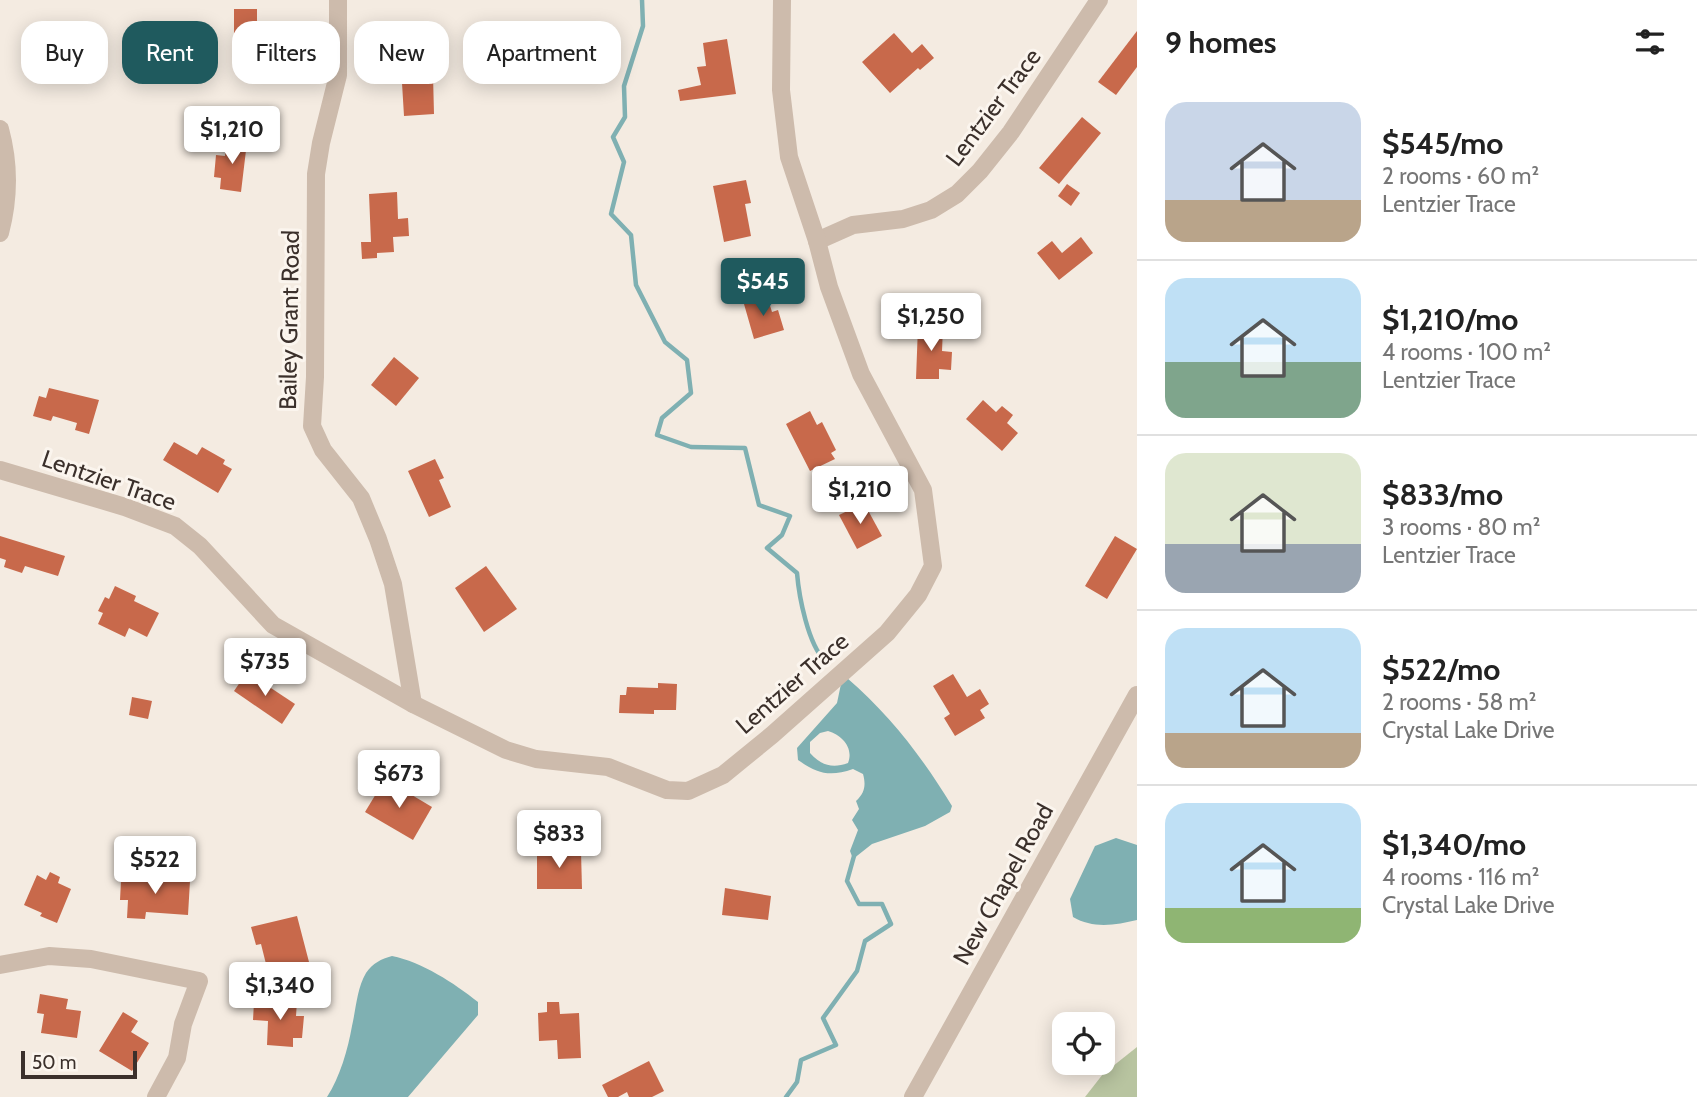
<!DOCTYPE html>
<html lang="en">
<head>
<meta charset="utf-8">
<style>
	body { margin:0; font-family:Cabin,sans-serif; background:#f6f6f6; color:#222; height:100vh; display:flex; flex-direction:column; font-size:26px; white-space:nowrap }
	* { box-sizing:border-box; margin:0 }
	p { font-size:23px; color:#767676 }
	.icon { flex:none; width:38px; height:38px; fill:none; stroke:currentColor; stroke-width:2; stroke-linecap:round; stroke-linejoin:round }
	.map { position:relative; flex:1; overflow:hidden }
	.sheet { display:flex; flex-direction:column; background:#fff; width:560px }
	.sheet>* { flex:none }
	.hud { position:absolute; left:21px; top:21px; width:665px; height:63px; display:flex; gap:14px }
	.tools { position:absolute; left:1052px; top:1012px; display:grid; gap:14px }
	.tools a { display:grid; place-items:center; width:63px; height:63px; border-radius:14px; background:#fff; box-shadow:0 4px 18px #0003; font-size:35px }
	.scale { position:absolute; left:21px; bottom:18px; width:116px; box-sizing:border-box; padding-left:7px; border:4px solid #3b302b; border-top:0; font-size:19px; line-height:24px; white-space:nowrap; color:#3b302b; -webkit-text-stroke:5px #fbf5ee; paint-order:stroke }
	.price { position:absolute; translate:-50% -60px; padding:0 16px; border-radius:7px; background:#fff; color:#222; font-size:23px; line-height:46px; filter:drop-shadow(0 2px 4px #0008) }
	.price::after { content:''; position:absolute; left:50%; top:42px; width:21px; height:16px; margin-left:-10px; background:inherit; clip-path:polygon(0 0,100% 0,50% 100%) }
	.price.on { background:#1f5a5e; color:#fff }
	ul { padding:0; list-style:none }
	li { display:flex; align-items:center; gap:21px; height:175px; padding:0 28px }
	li+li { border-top:2px solid #e0e0e0 }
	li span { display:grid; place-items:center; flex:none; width:196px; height:140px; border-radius:21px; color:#555 }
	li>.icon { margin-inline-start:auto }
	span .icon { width:84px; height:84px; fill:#fffc; stroke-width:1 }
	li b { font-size:30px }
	h2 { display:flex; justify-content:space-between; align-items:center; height:84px; padding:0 28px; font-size:30px }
	.pill { padding:0 24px; border-radius:21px; background:#fff; box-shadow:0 4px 18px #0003; font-size:24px; line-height:63px }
	.pill.on { background:#1f5a5e; color:#fff }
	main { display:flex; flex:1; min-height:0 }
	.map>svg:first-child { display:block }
</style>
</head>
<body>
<main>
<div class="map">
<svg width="1137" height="1097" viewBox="0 0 1137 1097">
	<rect width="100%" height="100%" fill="#f4ebe1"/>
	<polygon fill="#b8c4a0" points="1137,1047 1137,1097 1085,1097 1103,1074"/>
	<g fill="#7fb0b2" fill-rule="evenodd">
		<path d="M847 678C891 716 922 757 952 806L950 812 925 826 872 844 853 859 850 851 858 830 852 820 859 809 856 801C865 793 866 785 863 774L853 769C830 777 818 774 798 760L797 748 837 703 841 684ZM828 731C842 735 854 748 848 763 832 769 821 765 810 753V742L820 733Z"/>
		<path d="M1116 838 1137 845V920C1116 925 1093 929 1073 917L1070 899 1095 846Z"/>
		<path d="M392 956C422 962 454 983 478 1002V1015L408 1097H327C340 1077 348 1049 352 1026 356 1009 357 988 366 973 373 963 381 959 392 956Z"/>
	</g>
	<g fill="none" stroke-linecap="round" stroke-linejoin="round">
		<g stroke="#7fb0b2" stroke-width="4.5">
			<path d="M642 0 643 26 624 86 625 117 613 137 624 162 611 214 631 235 636 285 665 342 687 360 691 393 662 418 657 435 691 447 745 448 759 505 790 516 782 535 767 548 797 573C799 597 808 644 825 661"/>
			<polyline points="786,1097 797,1082 801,1060 836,1045 823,1018 857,971 865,941 891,924 882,904 859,904 847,881 854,856"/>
		</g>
	</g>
	<g fill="#c8694b">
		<rect x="234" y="9" width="23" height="48"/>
		<polygon points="1137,31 1137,67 1116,95 1098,82"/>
		<polygon points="894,33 912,53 922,44 934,58 920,70 918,68 890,93 862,62"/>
		<polygon points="727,39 736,94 680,101 678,90 701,85 697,67 706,66 703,43"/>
		<polygon points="403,65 404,76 433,75 434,114 404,116 402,83 386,84 385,66"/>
		<polygon points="1082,117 1101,133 1059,184 1039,168"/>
		<polygon points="227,140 247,142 241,192 220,189 221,178 214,177 216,155 225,156"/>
		<polygon points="746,180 751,203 745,204 751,236 724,242 713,186"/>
		<polygon points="1067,184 1080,193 1071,206 1058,196"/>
		<polygon points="397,192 398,219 408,218 409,236 393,237 394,252 377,253 377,258 362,259 361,242 371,242 369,194"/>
		<polygon points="1081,237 1093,253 1059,280 1037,253 1052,241 1062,253"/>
		<polygon points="767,296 772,312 778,310 784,330 754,339 744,304"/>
		<polygon points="918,326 943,327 942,351 952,352 951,370 939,369 939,379 916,379"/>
		<polygon points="394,357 419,378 396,406 371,385"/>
		<polygon points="49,388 99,400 89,434 75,430 77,423 53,416 51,421 33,416 39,396 46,398"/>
		<polygon points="983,400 996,412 1002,406 1013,415 1007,423 1018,433 1002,451 966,419"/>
		<polygon points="810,411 817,425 822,422 836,450 831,453 835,459 810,471 786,424"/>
		<polygon points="174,442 197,455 202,447 225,460 223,464 232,469 218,493 163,460"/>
		<polygon points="435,459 444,478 439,480 451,507 429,517 408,471"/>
		<polygon points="864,503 882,536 857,549 839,515"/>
		<polygon points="0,536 65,556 58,576 25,566 22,573 4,567 6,560 0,558"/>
		<polygon points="1115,536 1137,549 1107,599 1085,586"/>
		<polygon points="486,566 517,609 484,632 455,588"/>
		<polygon points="115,586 136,596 134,601 159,613 147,637 129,628 125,637 98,624 103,613 98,611 105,597 109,599"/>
		<polygon points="247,672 295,704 282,724 234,691"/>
		<polygon points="953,674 967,697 980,689 989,704 980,710 985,718 955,736 944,718 950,714 933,686"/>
		<polygon points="658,683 677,684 676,710 654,710 654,714 619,713 620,695 626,695 627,687 658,688"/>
		<polygon points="132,697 152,701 148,719 129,715"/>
		<polygon points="385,779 432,807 413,840 365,812"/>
		<polygon points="537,851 581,851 582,889 537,889"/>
		<polygon points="50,872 60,877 58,883 71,889 57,923 40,916 42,913 24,905 37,875 46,880"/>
		<polygon points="135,873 167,875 167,880 190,881 188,915 146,912 145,919 127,918 128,900 120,900 121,881 135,881"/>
		<polygon points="725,888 771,896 768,920 722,915"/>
		<polygon points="297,916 309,962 268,972 261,944 256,945 251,927"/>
		<polygon points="40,994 68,999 66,1009 81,1011 77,1038 41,1033 44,1014 37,1013"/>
		<polygon points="277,999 297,1001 296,1016 304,1016 302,1038 293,1038 293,1047 267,1045 268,1021 253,1020 254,1002 276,1003"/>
		<polygon points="547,1002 559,1002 560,1014 579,1013 581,1058 558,1059 557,1040 539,1041 538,1013 547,1012"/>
		<polygon points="123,1012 138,1021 131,1032 149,1043 132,1071 99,1051"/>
		<polygon points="649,1061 664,1091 652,1097 629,1097 627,1092 618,1097 608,1097 602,1085"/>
	</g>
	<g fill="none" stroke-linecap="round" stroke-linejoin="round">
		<g stroke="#cdbbac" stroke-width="18">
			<polyline points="338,0 338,75 321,143 316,174 315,377 312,426 323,450 361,498 378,539 393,584 413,704"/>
			<path d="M0 129C9 162 9 199 0 233"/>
			<polyline points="817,241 853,225 903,219 931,210 957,194 980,171 1011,132 1099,0"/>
			<polyline points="0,470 125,507 175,526 200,546 273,625 413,704 506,750 536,759 608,767 667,790 688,791 723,775 772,735 887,633 918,595 933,566 923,490 861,374 829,287 817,241 789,157 781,90 782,0"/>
			<polyline points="0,965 49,956 91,959 199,981 183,1024 177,1058 156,1097"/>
			<polyline points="913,1097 1137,695"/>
		</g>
	</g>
	<g text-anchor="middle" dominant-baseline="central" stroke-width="6" stroke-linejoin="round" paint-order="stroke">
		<g font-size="24" fill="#3b302b" stroke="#fbf5ee">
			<text transform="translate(993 107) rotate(-53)">Lentzier Trace</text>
			<text transform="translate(289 320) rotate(-89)">Bailey Grant Road</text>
			<text transform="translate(109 480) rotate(19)">Lentzier Trace</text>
			<text transform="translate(792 683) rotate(-41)">Lentzier Trace</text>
			<text transform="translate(1003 884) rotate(-61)">New Chapel Road</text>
		</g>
	</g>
</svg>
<div class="tools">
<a><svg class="icon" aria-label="locate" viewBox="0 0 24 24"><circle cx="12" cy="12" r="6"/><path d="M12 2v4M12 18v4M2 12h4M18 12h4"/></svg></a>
</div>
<div class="scale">50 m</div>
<b class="price" style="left:232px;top:166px">$1,210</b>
<b class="price on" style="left:763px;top:318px">$545</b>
<b class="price" style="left:931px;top:353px">$1,250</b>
<b class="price" style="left:860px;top:526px">$1,210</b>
<b class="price" style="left:265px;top:698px">$735</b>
<b class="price" style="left:399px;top:810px">$673</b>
<b class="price" style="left:559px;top:870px">$833</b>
<b class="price" style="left:155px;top:896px">$522</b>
<b class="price" style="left:280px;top:1022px">$1,340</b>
<div class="hud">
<a class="pill">Buy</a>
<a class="pill on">Rent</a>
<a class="pill">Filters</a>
<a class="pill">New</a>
<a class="pill">Apartment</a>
</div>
</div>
<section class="sheet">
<h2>9 homes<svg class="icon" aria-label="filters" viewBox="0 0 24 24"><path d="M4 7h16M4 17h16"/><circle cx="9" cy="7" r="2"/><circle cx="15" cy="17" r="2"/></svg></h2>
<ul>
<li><span style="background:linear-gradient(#c9d6e8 70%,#b9a48a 0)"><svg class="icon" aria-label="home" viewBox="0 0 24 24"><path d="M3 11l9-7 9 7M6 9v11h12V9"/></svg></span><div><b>$545/mo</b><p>2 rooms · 60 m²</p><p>Lentzier Trace</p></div></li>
<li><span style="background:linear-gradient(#bfe0f5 60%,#7fa58c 0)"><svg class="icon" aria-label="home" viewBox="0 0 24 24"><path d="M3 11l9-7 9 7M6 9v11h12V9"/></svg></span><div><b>$1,210/mo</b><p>4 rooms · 100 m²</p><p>Lentzier Trace</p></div></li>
<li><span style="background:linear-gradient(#dfe7d0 65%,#9aa5b1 0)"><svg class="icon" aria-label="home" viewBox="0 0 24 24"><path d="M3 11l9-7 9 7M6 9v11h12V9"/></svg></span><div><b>$833/mo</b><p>3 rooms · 80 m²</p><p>Lentzier Trace</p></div></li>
<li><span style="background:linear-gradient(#bfe0f5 75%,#b9a48a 0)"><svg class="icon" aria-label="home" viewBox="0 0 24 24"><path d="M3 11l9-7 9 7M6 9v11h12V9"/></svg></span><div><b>$522/mo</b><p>2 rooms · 58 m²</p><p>Crystal Lake Drive</p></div></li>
<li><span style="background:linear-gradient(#bfe0f5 75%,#8fb573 0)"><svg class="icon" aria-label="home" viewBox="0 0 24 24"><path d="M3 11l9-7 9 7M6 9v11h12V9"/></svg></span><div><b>$1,340/mo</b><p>4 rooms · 116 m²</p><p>Crystal Lake Drive</p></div></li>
</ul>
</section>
</main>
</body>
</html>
